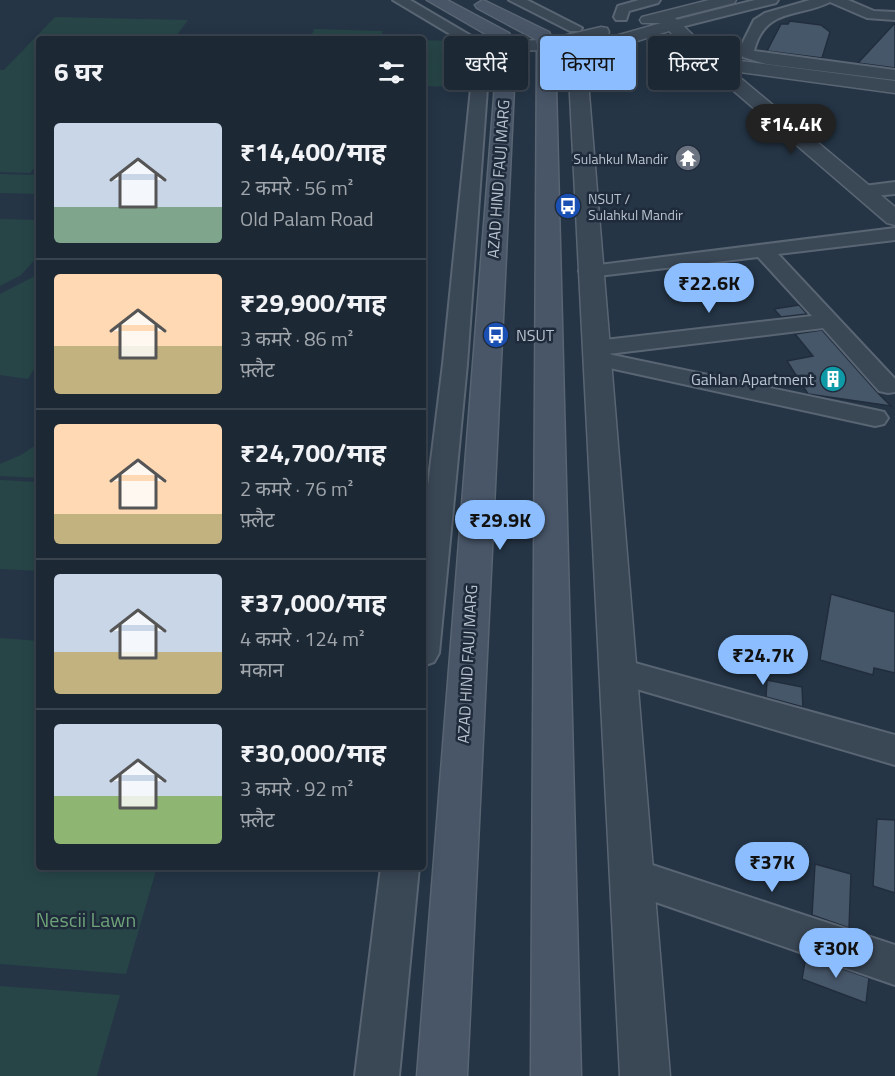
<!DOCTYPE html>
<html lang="hi">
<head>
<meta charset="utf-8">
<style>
	body { margin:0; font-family:"Titillium Web","Noto Sans Devanagari",sans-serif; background:#25303c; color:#f1f3f6; height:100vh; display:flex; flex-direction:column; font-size:22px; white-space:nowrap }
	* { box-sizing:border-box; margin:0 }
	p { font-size:20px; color:#a0a6ac }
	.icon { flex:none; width:33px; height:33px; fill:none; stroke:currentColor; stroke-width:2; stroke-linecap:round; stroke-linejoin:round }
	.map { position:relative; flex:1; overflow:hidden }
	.sheet { position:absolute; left:36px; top:36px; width:390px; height:834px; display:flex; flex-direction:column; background:#1c2834; border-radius:6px; box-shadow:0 3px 15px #0003,0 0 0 2px #3a444f }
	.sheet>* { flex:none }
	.guide { position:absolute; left:444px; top:36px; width:360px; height:54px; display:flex; gap:12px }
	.price { position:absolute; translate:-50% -51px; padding:0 14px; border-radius:21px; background:#8cbeff; color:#111; font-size:20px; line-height:39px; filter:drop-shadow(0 2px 3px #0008) }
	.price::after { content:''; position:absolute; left:50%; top:36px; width:18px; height:14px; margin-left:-9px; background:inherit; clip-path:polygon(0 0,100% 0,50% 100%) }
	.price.selected { background:#222; color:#fff }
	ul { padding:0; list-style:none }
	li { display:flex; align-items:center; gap:18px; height:150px; padding:0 18px }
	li+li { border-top:2px solid #3a444f }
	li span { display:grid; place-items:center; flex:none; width:168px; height:120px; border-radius:6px; color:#555 }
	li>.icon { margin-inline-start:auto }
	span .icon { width:72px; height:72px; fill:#fffc; stroke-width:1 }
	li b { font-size:26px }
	h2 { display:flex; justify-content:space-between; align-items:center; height:72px; padding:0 18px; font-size:26px }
	.chip { padding:0 21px; border-radius:6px; background:#1c2834; box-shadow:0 3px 15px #0003,0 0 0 2px #3a444f; font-size:21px; line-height:54px }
	.chip.selected { background:#8cbeff; color:#111 }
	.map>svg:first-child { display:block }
</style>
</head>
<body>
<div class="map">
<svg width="895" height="1076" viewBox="0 0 895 1076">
	<rect width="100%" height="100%" fill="#253546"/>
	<g fill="#274547">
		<polygon points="55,17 188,20 174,39 39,39 39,162 30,173 0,172 0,70 4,70"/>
		<polygon points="314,29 383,31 380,39 310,39"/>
		<polygon points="423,40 450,41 464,48 458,87 423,86"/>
		<polygon points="39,171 39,194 0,193 0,174 35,175"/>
		<polygon points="0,219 39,220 39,255 21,275 0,286"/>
		<polygon points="39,270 39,361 28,379 0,375 0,294 33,277"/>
		<polygon points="39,443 39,478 0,476 0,464 21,455"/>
		<polygon points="0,480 39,482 39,571 0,569"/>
		<polygon points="0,638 39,641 39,867 157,867 126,974 0,964"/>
		<polygon points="0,986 120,995 97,1076 0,1076"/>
	</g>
	<g fill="#47576a" stroke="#212d3d" stroke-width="1.5">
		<polygon points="790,21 821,25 830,32 822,58 767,51 781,24 788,24"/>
		<polygon points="895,23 895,68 858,63"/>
		<polygon points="799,305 807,314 781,317 774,309"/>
		<polygon points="822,330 877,392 891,406 808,394 787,361 813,356 795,334"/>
		<polygon points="831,594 895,612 895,673 874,668 873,675 820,660"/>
		<polygon points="767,680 802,687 803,707 766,697"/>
		<polygon points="877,819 895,820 895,893 873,886"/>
		<polygon points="815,864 851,874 849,928 812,915"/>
		<polygon points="806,956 869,978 866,1003 802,979"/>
	</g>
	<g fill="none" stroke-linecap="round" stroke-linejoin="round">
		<g stroke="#596572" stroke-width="4">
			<g id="minor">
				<polygon points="393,0 410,0 490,47 467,364 439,653 434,662 423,666 423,526 443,364 475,49"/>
				<polygon points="509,0 527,0 582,28 580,31 570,31"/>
				<polygon points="639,0 660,0 658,3 629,11 626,20 616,20 614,17 618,6"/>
				<polygon points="755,0 778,0 776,3 673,29 666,25 668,22"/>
				<path d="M810 0H848L874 11 895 12V20L867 18 830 2C798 18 765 7 754 51L895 70V80L766 64 743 57 739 50 754 20 765 13Z"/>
				<polygon points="895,182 895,194 863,197 856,195 854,191 856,187"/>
				<polygon points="895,228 895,240 778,254 895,379 895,392 888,393 879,391 823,328 608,354 875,410 884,412 888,418 884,424 875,426 596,365 588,363 584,358 588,353 584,348 588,343 596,341 812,316 758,257 590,277 583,275 579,271 583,267"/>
				<polygon points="617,658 895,735 895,765 606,680 601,671 606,662"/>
				<polygon points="631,858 895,945 895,985 618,889 612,876 618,863"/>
				<polygon points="381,867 419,867 399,1076 355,1076"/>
			</g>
		</g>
		<g stroke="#596572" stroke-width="3">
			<g id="tertiary">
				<polygon points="709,0 736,0 734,3 675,18 717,58 895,81 895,93 732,71 895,207 895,225 887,223 706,67 669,31 586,57 670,1076 620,1076 568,56 577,47 661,23 642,23 640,20 642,17"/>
				<polygon points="601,27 607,28 609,32 607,36 546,50 507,51 501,50 498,46 501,42 507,41 546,40"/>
			</g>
		</g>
		<g stroke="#596572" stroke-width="3">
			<g id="secondary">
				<polygon points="427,0 447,0 509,33 516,46 467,1076 417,1076 498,46 496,40"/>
				<polygon points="483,0 549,32 555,45 581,1076 531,1076 537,45 535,39 477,8 475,5"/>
			</g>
		</g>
		<use href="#minor" fill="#3a4755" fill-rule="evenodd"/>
		<use href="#tertiary" fill="#3a4755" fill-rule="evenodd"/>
		<use href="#secondary" fill="#485668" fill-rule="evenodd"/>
	</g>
	<defs>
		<g id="temple-disc" transform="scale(1.35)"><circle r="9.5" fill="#6b7280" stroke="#1f2b3b"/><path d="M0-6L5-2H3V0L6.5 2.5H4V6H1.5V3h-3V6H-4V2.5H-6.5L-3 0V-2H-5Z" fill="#fff"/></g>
		<g id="bus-disc" transform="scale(1.35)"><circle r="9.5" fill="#1a4fb4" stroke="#1f2b3b"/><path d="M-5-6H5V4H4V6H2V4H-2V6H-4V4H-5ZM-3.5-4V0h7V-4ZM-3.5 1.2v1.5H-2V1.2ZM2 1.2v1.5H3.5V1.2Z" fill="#fff"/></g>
		<g id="building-disc" transform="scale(1.35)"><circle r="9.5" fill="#0f9aa8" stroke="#1f2b3b"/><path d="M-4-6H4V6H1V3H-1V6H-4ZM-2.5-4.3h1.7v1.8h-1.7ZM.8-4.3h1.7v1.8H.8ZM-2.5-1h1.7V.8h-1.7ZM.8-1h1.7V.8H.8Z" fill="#fff"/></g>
	</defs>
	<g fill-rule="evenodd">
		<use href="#temple-disc" x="688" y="158"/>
		<use href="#bus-disc" x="568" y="206"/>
		<use href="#bus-disc" x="496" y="335"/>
		<use href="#building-disc" x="833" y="379"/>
	</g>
	<g text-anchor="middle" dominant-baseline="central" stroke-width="5" stroke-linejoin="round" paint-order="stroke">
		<g font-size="14" fill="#b8c2ce" stroke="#1f2b3b" text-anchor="end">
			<text x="668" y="158">Sulahkul Mandir</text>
			<text x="588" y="198" text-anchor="start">NSUT /<tspan x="588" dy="16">Sulahkul Mandir</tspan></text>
		</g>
		<g font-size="16" fill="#b8c2ce" stroke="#1f2b3b">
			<text transform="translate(498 179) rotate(-86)">AZAD HIND FAUJ MARG</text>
			<text transform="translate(467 664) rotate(-87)">AZAD HIND FAUJ MARG</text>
		</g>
		<g font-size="16" fill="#b8c2ce" stroke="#1f2b3b" text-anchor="start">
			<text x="516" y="335">NSUT</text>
			<text x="814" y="379" text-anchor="end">Gahlan Apartment</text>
		</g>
		<g font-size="20" fill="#6da177" stroke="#1f2b3b">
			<text x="86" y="919">Nescii Lawn</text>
		</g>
	</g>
</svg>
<b class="price selected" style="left:791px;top:155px">₹14.4K</b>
<b class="price" style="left:709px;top:314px">₹22.6K</b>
<b class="price" style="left:500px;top:551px">₹29.9K</b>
<b class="price" style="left:763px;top:686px">₹24.7K</b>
<b class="price" style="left:772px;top:893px">₹37K</b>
<b class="price" style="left:836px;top:979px">₹30K</b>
<div class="guide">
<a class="chip">खरीदें</a>
<a class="chip selected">किराया</a>
<a class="chip">फ़िल्टर</a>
</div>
<section class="sheet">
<h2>6 घर<svg class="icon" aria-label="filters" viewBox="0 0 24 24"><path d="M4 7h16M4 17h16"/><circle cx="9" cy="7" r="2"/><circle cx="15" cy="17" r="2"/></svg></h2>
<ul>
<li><span style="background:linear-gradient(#c9d6e8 70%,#7fa58c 0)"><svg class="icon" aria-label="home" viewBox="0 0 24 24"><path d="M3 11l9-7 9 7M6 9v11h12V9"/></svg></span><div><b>₹14,400/माह</b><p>2 कमरे · 56 m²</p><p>Old Palam Road</p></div></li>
<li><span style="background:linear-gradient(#ffd9b3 60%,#c2b280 0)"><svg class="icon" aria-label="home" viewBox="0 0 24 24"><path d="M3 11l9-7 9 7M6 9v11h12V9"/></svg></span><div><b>₹29,900/माह</b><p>3 कमरे · 86 m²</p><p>फ़्लैट</p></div></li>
<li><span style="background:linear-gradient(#ffd9b3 75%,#c2b280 0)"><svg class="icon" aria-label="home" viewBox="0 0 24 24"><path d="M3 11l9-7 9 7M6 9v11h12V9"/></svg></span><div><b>₹24,700/माह</b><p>2 कमरे · 76 m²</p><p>फ़्लैट</p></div></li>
<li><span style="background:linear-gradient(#c9d6e8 65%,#c2b280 0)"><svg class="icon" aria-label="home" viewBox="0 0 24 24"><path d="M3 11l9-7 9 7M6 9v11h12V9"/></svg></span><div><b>₹37,000/माह</b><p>4 कमरे · 124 m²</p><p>मकान</p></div></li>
<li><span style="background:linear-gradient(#c9d6e8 60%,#8fb573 0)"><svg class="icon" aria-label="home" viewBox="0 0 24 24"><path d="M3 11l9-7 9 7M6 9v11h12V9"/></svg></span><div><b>₹30,000/माह</b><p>3 कमरे · 92 m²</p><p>फ़्लैट</p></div></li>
</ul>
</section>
</div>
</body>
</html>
